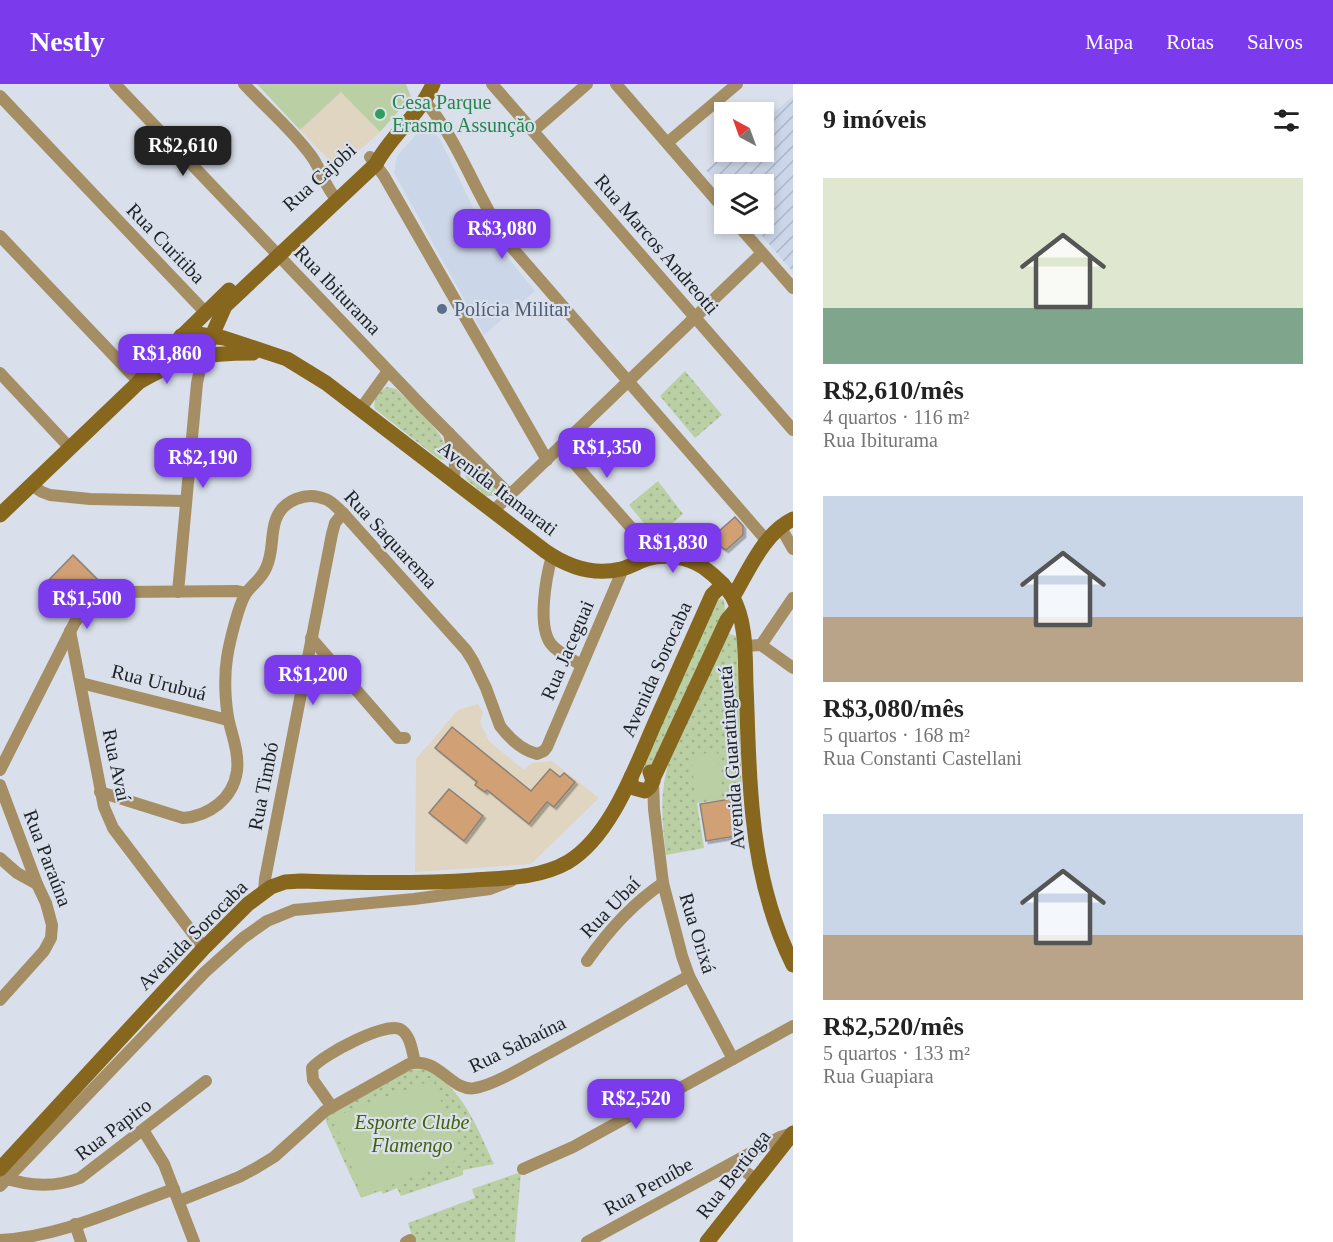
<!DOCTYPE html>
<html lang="pt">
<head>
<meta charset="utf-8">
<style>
	body { margin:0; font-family:Georgia,serif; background:#f2f2f2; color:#222; height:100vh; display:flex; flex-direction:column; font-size:22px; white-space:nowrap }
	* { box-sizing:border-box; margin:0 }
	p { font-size:20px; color:#767676 }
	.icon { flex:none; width:33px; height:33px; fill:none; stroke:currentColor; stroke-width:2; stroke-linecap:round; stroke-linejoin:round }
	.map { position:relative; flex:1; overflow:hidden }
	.drawer { display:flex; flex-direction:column; background:#fff; width:540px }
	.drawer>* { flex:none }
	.needle { width:39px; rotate:319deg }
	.controls { position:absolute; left:714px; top:18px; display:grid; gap:12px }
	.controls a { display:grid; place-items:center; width:60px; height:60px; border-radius:0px; background:#fff; box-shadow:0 3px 9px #0003; font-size:30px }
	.price { position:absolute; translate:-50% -51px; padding:0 14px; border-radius:12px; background:#7c3aed; color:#fff; font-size:20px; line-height:39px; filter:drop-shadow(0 2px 3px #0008) }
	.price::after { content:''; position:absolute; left:50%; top:36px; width:18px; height:14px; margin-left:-9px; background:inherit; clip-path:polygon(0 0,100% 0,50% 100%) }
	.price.current { background:#222; color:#fff }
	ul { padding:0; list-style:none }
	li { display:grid; align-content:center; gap:12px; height:318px; padding:0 30px }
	li span { display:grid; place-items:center; height:186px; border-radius:0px; color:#555 }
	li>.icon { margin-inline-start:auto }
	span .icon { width:108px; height:108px; fill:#fffc; stroke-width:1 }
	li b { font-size:26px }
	h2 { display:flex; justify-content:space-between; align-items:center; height:72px; padding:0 30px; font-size:26px }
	header { display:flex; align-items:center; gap:36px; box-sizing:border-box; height:84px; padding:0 30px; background:#7c3aed; color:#fff }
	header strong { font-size:28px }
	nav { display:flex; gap:33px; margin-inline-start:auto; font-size:21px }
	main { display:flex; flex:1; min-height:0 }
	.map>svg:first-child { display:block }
</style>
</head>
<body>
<header>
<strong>Nestly</strong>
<nav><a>Mapa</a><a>Rotas</a><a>Salvos</a></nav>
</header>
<main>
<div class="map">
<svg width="793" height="1158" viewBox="0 0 793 1158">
	<defs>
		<pattern id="industrial-furrows" width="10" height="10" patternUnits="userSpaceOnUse" patternTransform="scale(1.5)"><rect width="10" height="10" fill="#cbd6e8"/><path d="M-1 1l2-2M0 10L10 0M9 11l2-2" fill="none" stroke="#aeb7c7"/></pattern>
		<pattern id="grass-dots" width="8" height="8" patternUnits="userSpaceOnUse" patternTransform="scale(1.5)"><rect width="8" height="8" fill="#bacfa3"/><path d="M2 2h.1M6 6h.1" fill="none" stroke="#9fb18c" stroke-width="1.8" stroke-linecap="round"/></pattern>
		<filter id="shadow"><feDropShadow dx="2.5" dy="2.5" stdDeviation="0" flood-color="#0004"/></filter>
	</defs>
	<rect width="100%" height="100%" fill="#d9e0eb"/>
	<polygon fill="#cbd6e8" points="422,44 429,45 440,55 476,130 501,165 535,207 484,251 394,89 397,72"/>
	<polygon fill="url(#industrial-furrows)" points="793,12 793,188 752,140 764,140 764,100 724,100 724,108 706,86 727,68 764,68 764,37"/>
	<g fill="#dfd5c0">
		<polygon points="341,8 380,48 340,83 333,80 300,46"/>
		<polygon points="478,620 483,628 480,638 489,657 524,686 532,679 552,677 599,714 531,780 415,788 416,675 458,626"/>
	</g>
	<g fill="url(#grass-dots)">
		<polygon points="685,287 722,331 695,354 660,312"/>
		<path d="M387 303 396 305C411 320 451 352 447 374L444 376 439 375 375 325C372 316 379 307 387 303Z"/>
		<polygon points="460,368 495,404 495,409 493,412 486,412 467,396 459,370"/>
		<polygon points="658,397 683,430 662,448 654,451 629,421"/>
		<polygon points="721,515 724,516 725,526 653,685 641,680 717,516"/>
		<path d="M729 550 736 552 737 557 742 713 697 719 704 764 666 771C662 736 659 709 670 674L724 554Z"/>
		<path d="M425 985C462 1001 478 1046 494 1080L463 1086V1091L401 1112 397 1104 383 1110 381 1107 361 1114 326 1038 327 1032 410 986Z"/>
		<polygon points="521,1088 515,1158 414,1158 408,1139 475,1114 472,1105"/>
	</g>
	<g fill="#bacfa3">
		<polygon points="257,0 406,0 411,13 380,48 341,8 300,46"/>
		<polygon points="717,668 721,713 696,716 691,671"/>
		<polygon points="433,996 463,1074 362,1112 333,1033"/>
	</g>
	<g fill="#d1a174" stroke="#8a8179" stroke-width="1.5" filter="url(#shadow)">
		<polygon points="735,433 743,442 743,451 726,466 709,456"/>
		<polygon points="673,447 674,460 657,460"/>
		<polygon points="73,471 98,496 65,530 40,505"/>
		<polygon points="452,643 531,707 550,685 560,693 564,689 575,698 554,723 547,718 529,740 487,706 485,708 475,701 477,698 435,664"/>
		<polygon points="449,705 483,732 464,757 429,729"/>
		<polygon points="730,715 736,752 706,757 700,720"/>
	</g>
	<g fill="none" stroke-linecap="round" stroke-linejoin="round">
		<g stroke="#a58e64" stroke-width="12">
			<polyline points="115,0 421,321 510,411"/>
			<path d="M244 0C266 24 293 46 312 73 322 87 325 104 338 117"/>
			<polyline points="492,0 793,346"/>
			<polyline points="616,0 724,125"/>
			<polyline points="0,12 205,228"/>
			<path d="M425 17C460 59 477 114 508 159L767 457"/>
			<polyline points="533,47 587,0"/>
			<polyline points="667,59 737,0"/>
			<polyline points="370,73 384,92 547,376"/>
			<polyline points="737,140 793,204"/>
			<polyline points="0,152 139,298"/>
			<polyline points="0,289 70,364"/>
			<polyline points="360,326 388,287"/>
			<polyline points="449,349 455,379 454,398"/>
			<polyline points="560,363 656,472"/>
			<polyline points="31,401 42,408 50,411 90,415 186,417"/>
			<polyline points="493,427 762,169"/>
			<polyline points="780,442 793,465"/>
			<polyline points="633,448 635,461 634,480"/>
			<path d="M552 472C546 493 537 542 551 560 558 569 572 575 581 581"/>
			<polyline points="178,508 197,299 203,272"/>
			<polyline points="70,547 104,723 113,744 204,864"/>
			<polyline points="311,554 398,654 405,654"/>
			<polyline points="761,561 793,584"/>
			<polyline points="745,562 761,561 793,514"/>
			<polyline points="81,599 228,636"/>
			<path d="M0 686 75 538C88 521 103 512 123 508L236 507 246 509"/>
			<polyline points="653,697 654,725 663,799 682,872 689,892 733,975"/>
			<polyline points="0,701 37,800 46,819 52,841 51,854 44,867 0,916"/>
			<path d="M100 708 183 734C209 732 233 715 237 687 239 670 233 654 229 638 225 619 224 593 227 574 229 560 239 518 247 508 254 499 262 494 266 484 274 468 270 451 276 435 283 416 307 407 325 415 332 417 337 424 343 429L466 566 473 577 486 604 500 642C509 654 522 666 537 670L544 667 547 663 623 485"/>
			<polyline points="0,774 17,789 37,800"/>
			<polyline points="264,807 265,795 332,450 335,439 343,429"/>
			<path d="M587 877C608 847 632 820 663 799"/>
			<path d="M332 1023 313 996 312 984C322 971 385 938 400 945 411 951 412 968 415 978"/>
			<polyline points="143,1046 164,1080 194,1158"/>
			<polyline points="728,1082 742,1085 755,1095"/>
			<polyline points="523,1085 573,1063 793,942"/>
			<path d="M1 1093C27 1102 54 1104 80 1094L206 997"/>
			<polyline points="0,1102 205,888 243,854 267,837 294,826 414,815 490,805 511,797"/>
			<path d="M179 1117 239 1093 256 1084 274 1073 325 1027 409 980C438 971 452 1009 475 1004 495 1001 530 979 549 969 596 943 642 918 689 892"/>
			<polyline points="75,1140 81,1158"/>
			<path d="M0 1156C60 1153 118 1125 174 1105"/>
			<polyline points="406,1158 410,1156"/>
			<polyline points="587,1158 780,1053 793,1049"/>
		</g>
		<g stroke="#87661d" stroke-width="15">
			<path d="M181 252 191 249 224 254 287 275 326 299 545 467C568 483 593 492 621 485 630 483 638 478 647 475 665 469 688 473 703 483 714 491 725 501 732 512 747 538 745 572 746 601 748 645 748 689 753 733 758 784 770 834 793 881"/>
			<path d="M203 272 225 222 376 80C391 51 420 31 433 0"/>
			<polyline points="139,298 147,286 229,206"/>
			<path d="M0 431 139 298C182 273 204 269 253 269"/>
			<path d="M733 513C749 486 764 449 793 435"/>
			<polyline points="631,693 631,699 634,704 645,707 650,703 653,697 650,688"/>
			<polyline points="653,695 727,536 737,524"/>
			<path d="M0 1085 204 864 248 820 271 803 285 798 301 797C360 799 417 800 475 796 506 794 540 794 568 778 613 751 637 678 658 632 676 592 694 551 712 511L723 500"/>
			<polyline points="707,1158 793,1049"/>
		</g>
	</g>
	<circle fill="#2e9e5b" stroke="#d9e0eb" stroke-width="2" cx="380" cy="30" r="6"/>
	<circle fill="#5c6f8a" stroke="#d9e0eb" stroke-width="2" cx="442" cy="225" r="6"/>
	<g text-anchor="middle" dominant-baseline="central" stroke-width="4.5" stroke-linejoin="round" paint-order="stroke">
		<g font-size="20" fill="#27864d" stroke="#d9e0eb" text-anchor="start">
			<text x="392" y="18">Cesa Parque<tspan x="392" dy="23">Erasmo Assunçăo</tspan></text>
		</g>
		<g font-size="20" fill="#1e2125" stroke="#d9e0eb">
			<text transform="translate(319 93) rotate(-42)">Rua Cajobi</text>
			<text transform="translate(166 159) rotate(46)">Rua Curitiba</text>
			<text transform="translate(657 160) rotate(49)">Rua Marcos Andreotti</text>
			<text transform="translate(338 206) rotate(46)">Rua Ibiturama</text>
			<text transform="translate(498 404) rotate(37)">Avenida Itamarati</text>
			<text transform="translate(391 455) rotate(47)">Rua Saquarema</text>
			<text transform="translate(567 566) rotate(-67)">Rua Jaceguai</text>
			<text transform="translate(656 585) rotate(-66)">Avenida Sorocaba</text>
			<text transform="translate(159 598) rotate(14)">Rua Urubuá</text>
			<text transform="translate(731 674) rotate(-94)">Avenida Guaratinguetá</text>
			<text transform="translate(117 681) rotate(78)">Rua Avaí</text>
			<text transform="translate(263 702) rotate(-79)">Rua Timbó</text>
			<text transform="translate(48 774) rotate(69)">Rua Paraúna</text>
			<text transform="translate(610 823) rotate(-46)">Rua Ubaí</text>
			<text transform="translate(698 849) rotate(73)">Rua Orixá</text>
			<text transform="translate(192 851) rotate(-45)">Avenida Sorocaba</text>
			<text transform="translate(517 960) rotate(-26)">Rua Sabaúna</text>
			<text transform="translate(113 1045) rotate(-37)">Rua Papiro</text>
			<text transform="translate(733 1090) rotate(-52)">Rua Bertioga</text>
			<text transform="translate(648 1102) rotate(-29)">Rua Peruíbe</text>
		</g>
		<g font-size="20" fill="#4e5e75" stroke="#d9e0eb" text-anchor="start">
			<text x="454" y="225">Polícia Militar</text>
		</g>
		<g font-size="20" font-style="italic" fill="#41600b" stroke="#d9e0eb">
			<text x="412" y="1038">Esporte Clube<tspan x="412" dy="23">Flamengo</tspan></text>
		</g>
	</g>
</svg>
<div class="controls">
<a><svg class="needle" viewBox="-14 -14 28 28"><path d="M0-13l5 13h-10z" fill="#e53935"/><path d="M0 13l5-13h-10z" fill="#767676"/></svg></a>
<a><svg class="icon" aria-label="layers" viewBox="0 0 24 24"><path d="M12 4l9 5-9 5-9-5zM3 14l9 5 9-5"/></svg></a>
</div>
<b class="price current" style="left:183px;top:93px">R$2,610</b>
<b class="price" style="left:502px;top:176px">R$3,080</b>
<b class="price" style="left:167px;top:301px">R$1,860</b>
<b class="price" style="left:607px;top:395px">R$1,350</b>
<b class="price" style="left:203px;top:405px">R$2,190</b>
<b class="price" style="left:673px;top:490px">R$1,830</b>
<b class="price" style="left:87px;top:546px">R$1,500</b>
<b class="price" style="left:313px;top:622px">R$1,200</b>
<b class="price" style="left:636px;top:1046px">R$2,520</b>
</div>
<section class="drawer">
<h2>9 imóveis<svg class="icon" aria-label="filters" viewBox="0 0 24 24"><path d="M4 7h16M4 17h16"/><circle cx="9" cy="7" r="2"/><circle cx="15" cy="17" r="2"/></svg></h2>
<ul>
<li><span style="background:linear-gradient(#dfe7d0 70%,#7fa58c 0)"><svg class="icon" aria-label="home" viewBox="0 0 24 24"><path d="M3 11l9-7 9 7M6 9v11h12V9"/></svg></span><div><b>R$2,610/mês</b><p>4 quartos · 116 m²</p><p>Rua Ibiturama</p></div></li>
<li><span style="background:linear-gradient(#c9d6e8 65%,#b9a48a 0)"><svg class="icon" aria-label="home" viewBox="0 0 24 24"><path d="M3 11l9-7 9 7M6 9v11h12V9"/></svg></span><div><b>R$3,080/mês</b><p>5 quartos · 168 m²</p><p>Rua Constanti Castellani</p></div></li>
<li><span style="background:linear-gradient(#c9d6e8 65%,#b9a48a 0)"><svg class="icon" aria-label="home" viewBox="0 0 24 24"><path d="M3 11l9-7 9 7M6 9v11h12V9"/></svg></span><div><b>R$2,520/mês</b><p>5 quartos · 133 m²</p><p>Rua Guapiara</p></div></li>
</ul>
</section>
</main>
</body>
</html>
